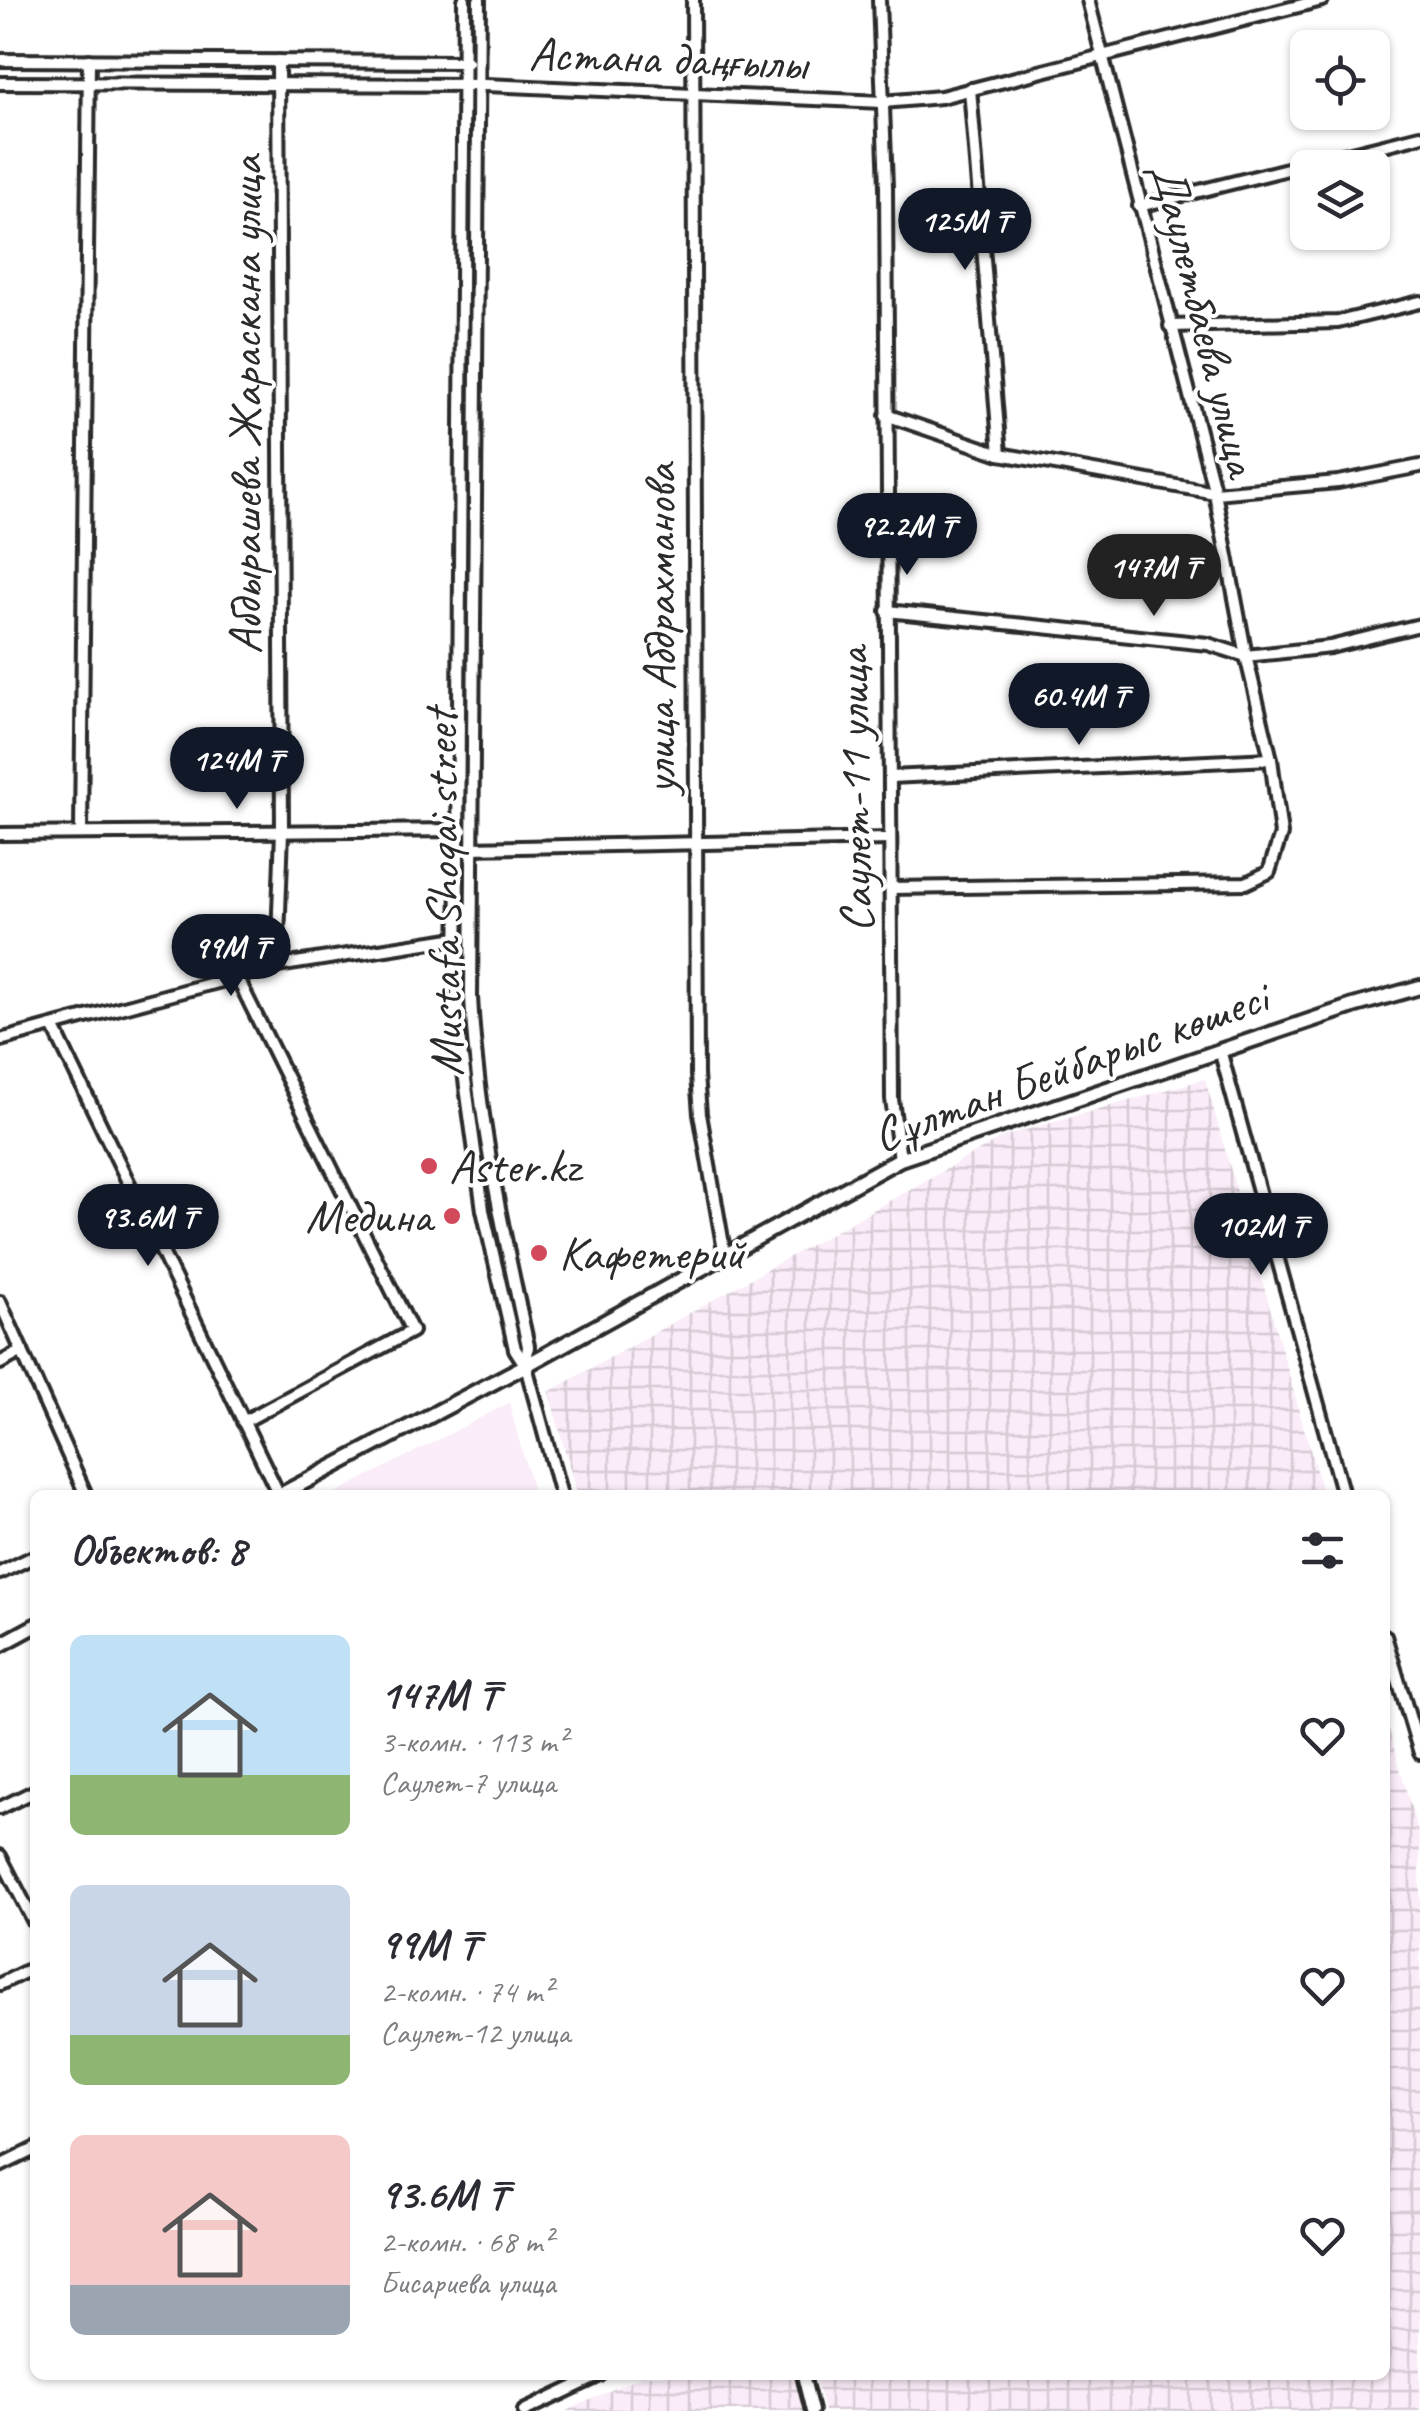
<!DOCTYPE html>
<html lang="ru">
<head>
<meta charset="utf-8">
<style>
	body { margin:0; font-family:Caveat,sans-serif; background:#f2f2f3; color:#2b2b33; height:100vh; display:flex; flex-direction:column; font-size:38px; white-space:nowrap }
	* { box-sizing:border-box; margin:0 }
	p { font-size:32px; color:#7c7c81 }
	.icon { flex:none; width:55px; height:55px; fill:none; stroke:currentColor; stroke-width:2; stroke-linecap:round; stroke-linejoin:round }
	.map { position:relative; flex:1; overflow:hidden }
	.details { position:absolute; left:30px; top:1490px; width:1360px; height:890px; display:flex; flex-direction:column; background:#fff; border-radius:15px; box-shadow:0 2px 8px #0004 }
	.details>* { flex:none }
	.tools { position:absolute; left:1290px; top:30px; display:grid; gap:20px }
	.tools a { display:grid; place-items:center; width:100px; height:100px; border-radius:15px; background:#fff; box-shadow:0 2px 8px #0004; font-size:50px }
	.price { position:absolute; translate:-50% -85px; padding:0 22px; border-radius:35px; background:#111827; color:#fff; font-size:32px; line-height:65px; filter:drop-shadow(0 2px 5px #0008) }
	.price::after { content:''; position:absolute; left:50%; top:60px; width:30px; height:22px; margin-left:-15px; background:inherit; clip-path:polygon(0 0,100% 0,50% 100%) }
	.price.active { background:#222; color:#fff }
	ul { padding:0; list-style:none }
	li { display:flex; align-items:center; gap:30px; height:250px; padding:0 40px }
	li span { display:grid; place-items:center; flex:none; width:280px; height:200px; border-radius:15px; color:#555 }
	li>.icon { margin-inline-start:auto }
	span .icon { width:120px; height:120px; fill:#fffc; stroke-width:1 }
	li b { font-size:42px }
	h2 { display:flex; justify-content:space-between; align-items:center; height:120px; padding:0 40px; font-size:42px }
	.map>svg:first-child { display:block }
</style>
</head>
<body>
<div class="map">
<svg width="1420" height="2411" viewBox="0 0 1420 2411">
	<defs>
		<pattern id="industrial-grid" width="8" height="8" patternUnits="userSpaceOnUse" patternTransform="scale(2.5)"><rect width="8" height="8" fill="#faecf8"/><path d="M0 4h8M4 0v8" fill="none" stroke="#d6cbd5"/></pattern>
	</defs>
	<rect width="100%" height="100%" fill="#fff"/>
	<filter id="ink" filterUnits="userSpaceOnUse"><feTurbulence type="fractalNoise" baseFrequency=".01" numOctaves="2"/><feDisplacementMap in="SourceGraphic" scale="20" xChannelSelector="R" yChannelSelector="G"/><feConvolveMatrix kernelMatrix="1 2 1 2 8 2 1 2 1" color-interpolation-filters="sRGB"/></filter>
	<g filter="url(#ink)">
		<polygon fill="#faecf8" points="509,1403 534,1495 332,1495"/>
		<g fill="url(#industrial-grid)">
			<polygon points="1205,1079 1323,1495 577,1495 549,1392 1005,1136"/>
			<polygon points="1385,1715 1420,1840 1420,2411 824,2411 814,2375 1385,2375"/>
			<polygon points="643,2375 800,2375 809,2411 567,2411"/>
		</g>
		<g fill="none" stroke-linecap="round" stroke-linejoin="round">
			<g stroke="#2b2b2b" stroke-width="18">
				<g id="minor">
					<polyline points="464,0 457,997 459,1036 483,1210 515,1349 526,1366 561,1495"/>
					<path d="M479 0 471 997C477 1115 503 1231 528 1346L526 1365"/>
					<polyline points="693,0 697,1075 700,1114 725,1256"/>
					<polyline points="879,0 886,187 892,1099 900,1159"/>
					<polyline points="0,60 468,62"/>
					<polyline points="0,83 485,85 883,102 941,97 1322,0"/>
					<polyline points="970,89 1000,454"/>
					<polyline points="1139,206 1420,136"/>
					<polyline points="1170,326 1338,322 1420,302"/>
					<polyline points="886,415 1000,454 1215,493 1338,482 1420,466"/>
					<polyline points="887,611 1208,644 1246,656 1330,647 1420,625"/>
					<polyline points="890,777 1271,759"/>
					<polyline points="81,833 89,60"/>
					<polyline points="0,834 462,830"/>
					<polyline points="469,848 888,839"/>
					<polyline points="890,888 1246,883 1269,872 1281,834 1271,759 1246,656 1215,493 1088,0"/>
					<polyline points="277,966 282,831 278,61"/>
					<polyline points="237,977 412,1331 243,1422"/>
					<polyline points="53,1026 279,1495"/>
					<polyline points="0,1040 277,966 457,938"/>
					<polyline points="1220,1050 1343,1495"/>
					<polyline points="0,1302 86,1495"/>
					<polyline points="0,1363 22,1351"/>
					<polyline points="0,1573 35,1556"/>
					<polyline points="1385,1636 1420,1753"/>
					<polyline points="0,1808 35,1791"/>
					<polyline points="0,1856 35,1924"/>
					<polyline points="0,1984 35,1967"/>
					<polyline points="0,2166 35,2149"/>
					<polyline points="803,2375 812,2411"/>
					<polyline points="524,2411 600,2375"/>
				</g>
			</g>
			<g stroke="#2b2b2b" stroke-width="20">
				<g id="major">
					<polyline points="280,1495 532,1362 900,1159 1353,1006 1420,987"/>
					<polyline points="0,1645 35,1626"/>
				</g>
			</g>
			<use href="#minor" stroke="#fff" stroke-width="10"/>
			<use href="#major" stroke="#fff" stroke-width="12"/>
		</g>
	</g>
	<g fill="#d1495b" stroke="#fff" stroke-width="4">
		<circle cx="429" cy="1166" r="10"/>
		<circle cx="452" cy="1216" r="10"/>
		<circle cx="539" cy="1253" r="10"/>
	</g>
	<g text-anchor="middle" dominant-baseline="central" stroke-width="8" stroke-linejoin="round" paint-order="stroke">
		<g font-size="48" fill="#2b2b2b" stroke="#fff">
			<text transform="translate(668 58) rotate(2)">Астана даңғылы</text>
			<text transform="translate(1205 319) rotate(76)">Даулетбаева улица</text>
			<text transform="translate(245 405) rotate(-90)">Абдырашева Жараскана улица</text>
			<text transform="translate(659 629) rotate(-90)">улица Абдрахманова</text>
			<text transform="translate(854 790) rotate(-91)">Саулет-11 улица</text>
			<text transform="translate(443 893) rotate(-91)">Mustafa Shoqai street</text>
			<text transform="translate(1070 1066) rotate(-20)">Сұлтан Бейбарыс көшесі</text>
		</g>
		<g font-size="48" fill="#2b2b2b" stroke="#fff" text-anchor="start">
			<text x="449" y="1166">Aster.kz</text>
			<text x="432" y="1216" text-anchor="end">Медина</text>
			<text x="559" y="1253">Кафетерий</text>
		</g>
	</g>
</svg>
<div class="tools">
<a><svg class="icon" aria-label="locate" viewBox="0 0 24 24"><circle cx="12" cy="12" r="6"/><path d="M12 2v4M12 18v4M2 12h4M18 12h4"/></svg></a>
<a><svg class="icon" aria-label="layers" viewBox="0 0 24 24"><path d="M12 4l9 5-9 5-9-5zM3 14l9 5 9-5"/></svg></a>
</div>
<b class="price" style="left:965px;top:273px">125M ₸</b>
<b class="price" style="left:907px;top:578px">92.2M ₸</b>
<b class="price active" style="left:1154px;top:619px">147M ₸</b>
<b class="price" style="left:1079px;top:748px">60.4M ₸</b>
<b class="price" style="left:237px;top:812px">124M ₸</b>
<b class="price" style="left:231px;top:999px">99M ₸</b>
<b class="price" style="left:148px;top:1269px">93.6M ₸</b>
<b class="price" style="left:1261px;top:1278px">102M ₸</b>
<section class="details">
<h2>Объектов: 8<svg class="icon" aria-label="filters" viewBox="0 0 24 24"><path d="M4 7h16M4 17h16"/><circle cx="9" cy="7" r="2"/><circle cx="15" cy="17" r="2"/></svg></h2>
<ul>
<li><span style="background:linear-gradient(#bfe0f5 70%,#8fb573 0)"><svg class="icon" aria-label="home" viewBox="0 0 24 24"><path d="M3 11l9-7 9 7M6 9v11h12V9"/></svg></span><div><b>147M ₸</b><p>3-комн. · 113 m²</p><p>Саулет-7 улица</p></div><svg class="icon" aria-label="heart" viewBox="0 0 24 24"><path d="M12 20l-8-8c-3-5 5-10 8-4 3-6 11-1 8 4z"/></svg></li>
<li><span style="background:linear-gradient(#c9d6e8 75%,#8fb573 0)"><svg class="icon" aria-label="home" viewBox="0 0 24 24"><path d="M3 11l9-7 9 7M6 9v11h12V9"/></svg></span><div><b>99M ₸</b><p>2-комн. · 74 m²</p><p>Саулет-12 улица</p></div><svg class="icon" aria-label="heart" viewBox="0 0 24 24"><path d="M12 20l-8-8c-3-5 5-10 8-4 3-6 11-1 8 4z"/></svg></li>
<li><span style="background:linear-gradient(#f6c9c9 75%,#9aa5b1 0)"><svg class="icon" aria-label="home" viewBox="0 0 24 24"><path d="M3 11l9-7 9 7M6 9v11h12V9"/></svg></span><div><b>93.6M ₸</b><p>2-комн. · 68 m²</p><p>Бисариева улица</p></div><svg class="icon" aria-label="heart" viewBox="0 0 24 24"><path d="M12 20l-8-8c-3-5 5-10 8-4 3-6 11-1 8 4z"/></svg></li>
</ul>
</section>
</div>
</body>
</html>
